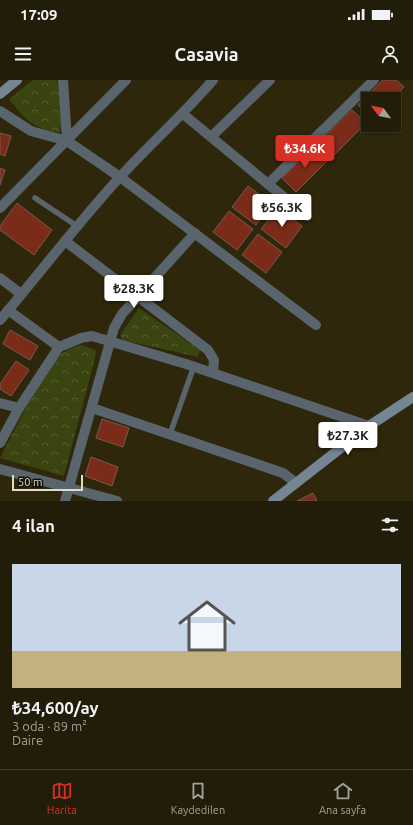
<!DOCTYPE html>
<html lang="tr">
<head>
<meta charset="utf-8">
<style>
	body { margin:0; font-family:Ubuntu,sans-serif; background:#2e2a16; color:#f1f3f6; height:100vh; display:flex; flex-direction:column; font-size:15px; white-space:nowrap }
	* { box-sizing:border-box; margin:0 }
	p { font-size:13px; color:#a2a29c }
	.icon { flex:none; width:22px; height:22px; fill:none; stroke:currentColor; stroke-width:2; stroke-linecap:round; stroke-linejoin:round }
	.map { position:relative; height:421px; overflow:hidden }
	.sheet { display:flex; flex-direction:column; background:#221d08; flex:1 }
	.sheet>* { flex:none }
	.needle { width:26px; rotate:302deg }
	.fabs { position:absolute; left:361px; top:12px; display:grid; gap:8px }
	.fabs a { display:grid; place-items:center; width:40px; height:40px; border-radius:0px; background:#221d08; box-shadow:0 2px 6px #0003,0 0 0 1px #3f3b29; font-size:20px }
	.scale { position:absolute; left:12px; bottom:10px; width:71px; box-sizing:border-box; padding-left:4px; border:2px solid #e0dccc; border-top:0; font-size:11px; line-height:14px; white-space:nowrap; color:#e0dccc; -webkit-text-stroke:3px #131005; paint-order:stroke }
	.price { position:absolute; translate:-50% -34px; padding:0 9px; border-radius:4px; background:#fff; color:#222; font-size:13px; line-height:26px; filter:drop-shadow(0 1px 2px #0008) }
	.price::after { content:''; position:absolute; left:50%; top:24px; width:12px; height:9px; margin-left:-6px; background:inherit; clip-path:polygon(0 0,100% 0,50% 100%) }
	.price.on { background:#d93025; color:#fff }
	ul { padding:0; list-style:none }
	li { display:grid; align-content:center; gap:8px; height:212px; padding:0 12px }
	li span { display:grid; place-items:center; height:124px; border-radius:0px; color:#555 }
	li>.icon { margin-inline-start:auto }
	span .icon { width:72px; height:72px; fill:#fffc; stroke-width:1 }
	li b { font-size:17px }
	h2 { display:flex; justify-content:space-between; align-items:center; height:48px; padding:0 12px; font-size:17px }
	.status { display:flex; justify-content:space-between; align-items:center; height:28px; padding:0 20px; background:#221d08; direction:ltr }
	.status svg { height:11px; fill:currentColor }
	header { display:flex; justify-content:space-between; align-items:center; height:52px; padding:0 12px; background:#221d08; font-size:18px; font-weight:700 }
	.tabs { display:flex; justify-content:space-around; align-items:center; height:56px; border-top:1px solid #3f3b29; background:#221d08; font-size:11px; color:#a2a29c }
	.tabs a { display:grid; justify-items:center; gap:2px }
	.tabs .on { color:#d93025 }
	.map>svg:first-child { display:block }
</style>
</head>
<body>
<div class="status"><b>17:09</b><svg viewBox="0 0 49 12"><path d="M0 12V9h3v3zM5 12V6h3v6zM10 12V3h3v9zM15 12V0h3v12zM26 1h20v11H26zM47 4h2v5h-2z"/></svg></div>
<header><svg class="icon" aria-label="menu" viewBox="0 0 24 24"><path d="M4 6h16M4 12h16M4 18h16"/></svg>Casavia<svg class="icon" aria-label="person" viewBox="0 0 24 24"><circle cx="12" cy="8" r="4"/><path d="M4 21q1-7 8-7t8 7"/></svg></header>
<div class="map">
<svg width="413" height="421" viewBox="0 0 413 421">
	<defs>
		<pattern id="forest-crowns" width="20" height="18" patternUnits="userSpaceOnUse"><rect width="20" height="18" fill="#3a4411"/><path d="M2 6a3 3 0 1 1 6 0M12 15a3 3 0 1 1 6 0" fill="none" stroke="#565e32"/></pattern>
	</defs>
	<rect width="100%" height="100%" fill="#2e270b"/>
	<g fill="url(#forest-crowns)">
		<path d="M33 0H57L62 35 60 53C32 48 26 40 9 19Z"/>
		<polygon points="139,228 200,270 198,277 123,260 120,255"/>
		<polygon points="82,265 96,270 95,278 64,396 0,378 50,281 69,269"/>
	</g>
	<g fill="#7b2c19" stroke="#785850">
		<polygon points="383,0 396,0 404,7 392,19 368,19 368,35 358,25"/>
		<polygon points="352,30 366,43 334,75 320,61"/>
		<polygon points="0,53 11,56 5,76 0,74"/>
		<polygon points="314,66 328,80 296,112 282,98"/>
		<polygon points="0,88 5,90 0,105"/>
		<polygon points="248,106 272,124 256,145 232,127"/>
		<polygon points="17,123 52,150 34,175 0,150 0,146"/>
		<polygon points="278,128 302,146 286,168 261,149"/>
		<polygon points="229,131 253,149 237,170 213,152"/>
		<polygon points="258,154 282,172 266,193 242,175"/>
		<polygon points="10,250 38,266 30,280 3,264"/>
		<polygon points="16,281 29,290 11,316 0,309 0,304"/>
		<polygon points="102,339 129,348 123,367 96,358"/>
		<polygon points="91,377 118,387 112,406 85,396"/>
		<polygon points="313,413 317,421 297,421"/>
	</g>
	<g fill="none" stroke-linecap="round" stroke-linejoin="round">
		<g stroke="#59646d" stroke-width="5.5">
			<polyline points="35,118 77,146"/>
			<polyline points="170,354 194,286"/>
		</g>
		<g stroke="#59646d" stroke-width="10">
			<polyline points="63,0 67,61"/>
			<polyline points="0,31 31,51 67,61 120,97 316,245"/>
			<polyline points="183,34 307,136"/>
			<polyline points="212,56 270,0"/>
			<polyline points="268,104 374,0"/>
			<polyline points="0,128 126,0"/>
			<polyline points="65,161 208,270 214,280 213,292"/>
			<polyline points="0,198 21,214"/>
			<polyline points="8,230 59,267"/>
			<path d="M0 240C40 193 77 144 119 98 149 65 183 35 213 0"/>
			<polyline points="0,323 19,328"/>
			<polyline points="92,328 283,393 296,403"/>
			<polyline points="0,363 19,328 59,267 81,258 92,256 186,284 369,346"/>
			<polyline points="0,389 117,421"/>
			<polyline points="65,421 114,248 122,234 195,153"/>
		</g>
		<g stroke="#748694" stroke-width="10">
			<polyline points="0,14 17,0"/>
			<polyline points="273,421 369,346 413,317"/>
		</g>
	</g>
</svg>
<div class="fabs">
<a><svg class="needle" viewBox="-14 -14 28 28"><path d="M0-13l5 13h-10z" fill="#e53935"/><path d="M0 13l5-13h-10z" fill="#a2a29c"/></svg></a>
</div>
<div class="scale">50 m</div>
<b class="price on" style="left:305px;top:89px">₺34.6K</b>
<b class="price" style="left:282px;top:148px">₺56.3K</b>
<b class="price" style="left:134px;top:229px">₺28.3K</b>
<b class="price" style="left:348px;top:376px">₺27.3K</b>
</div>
<section class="sheet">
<h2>4 ilan<svg class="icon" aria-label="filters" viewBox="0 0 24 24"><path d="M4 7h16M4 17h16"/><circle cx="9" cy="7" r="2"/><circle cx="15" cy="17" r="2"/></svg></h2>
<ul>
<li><span style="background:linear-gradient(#c9d6e8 70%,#c2b280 0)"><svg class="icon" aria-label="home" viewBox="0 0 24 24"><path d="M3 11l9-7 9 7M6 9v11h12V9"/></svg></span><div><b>₺34,600/ay</b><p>3 oda · 89 m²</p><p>Daire</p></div></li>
</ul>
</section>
<nav class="tabs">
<a class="on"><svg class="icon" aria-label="map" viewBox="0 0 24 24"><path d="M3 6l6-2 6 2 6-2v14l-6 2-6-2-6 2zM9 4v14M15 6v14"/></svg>Harita</a>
<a><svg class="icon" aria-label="saved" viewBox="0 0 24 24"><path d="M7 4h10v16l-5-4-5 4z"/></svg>Kaydedilen</a>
<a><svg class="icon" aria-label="home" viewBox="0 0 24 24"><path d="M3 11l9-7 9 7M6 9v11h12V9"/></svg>Ana sayfa</a>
</nav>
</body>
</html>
